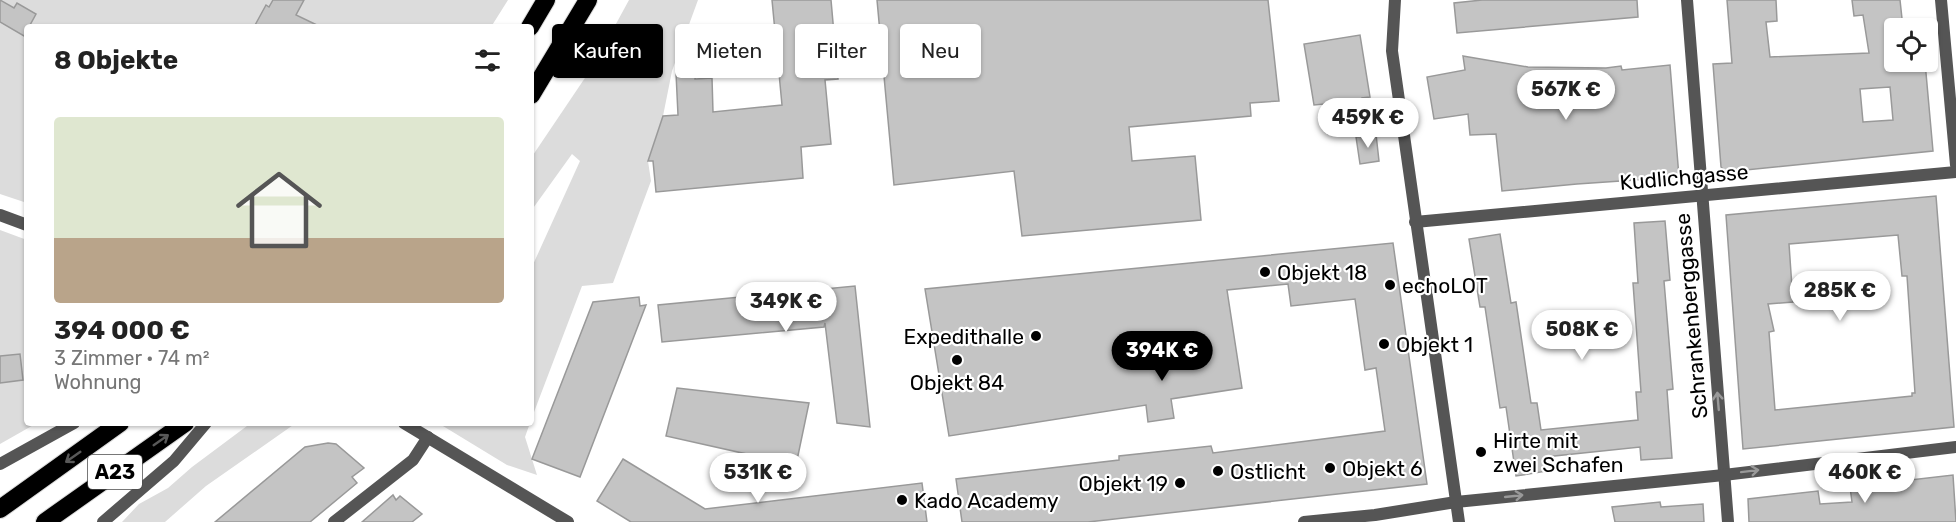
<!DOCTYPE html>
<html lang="de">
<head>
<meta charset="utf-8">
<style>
	body { margin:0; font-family:Rubik,sans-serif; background:#f2f2f2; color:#222; height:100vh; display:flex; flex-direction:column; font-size:22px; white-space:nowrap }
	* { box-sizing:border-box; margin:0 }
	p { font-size:20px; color:#767676 }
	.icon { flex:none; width:33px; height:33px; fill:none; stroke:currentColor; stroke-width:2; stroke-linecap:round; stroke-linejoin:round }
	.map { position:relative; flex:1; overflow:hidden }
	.drawer { position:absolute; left:24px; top:24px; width:510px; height:402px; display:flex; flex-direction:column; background:#fff; border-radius:6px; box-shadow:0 2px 4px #0004 }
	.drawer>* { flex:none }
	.guide { position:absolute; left:552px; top:24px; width:570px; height:54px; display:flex; gap:12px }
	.tools { position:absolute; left:1884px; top:18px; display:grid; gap:12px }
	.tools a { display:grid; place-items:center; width:54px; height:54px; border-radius:6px; background:#fff; box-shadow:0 2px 4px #0004; font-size:30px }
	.price { position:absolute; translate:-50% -51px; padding:0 14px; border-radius:21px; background:#fff; color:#222; font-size:20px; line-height:39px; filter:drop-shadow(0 2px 3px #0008) }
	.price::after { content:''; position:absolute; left:50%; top:36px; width:18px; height:14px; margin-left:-9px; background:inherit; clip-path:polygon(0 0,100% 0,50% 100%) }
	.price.active { background:#000; color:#fff }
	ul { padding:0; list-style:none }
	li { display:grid; align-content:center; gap:12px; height:318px; padding:0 30px }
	li span { display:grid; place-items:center; height:186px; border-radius:6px; color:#555 }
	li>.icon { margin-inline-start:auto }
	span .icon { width:108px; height:108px; fill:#fffc; stroke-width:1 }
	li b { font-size:26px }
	h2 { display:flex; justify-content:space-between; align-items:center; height:72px; padding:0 30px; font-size:26px }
	.chip { padding:0 21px; border-radius:6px; background:#fff; box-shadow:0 2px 4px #0004; font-size:21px; line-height:54px }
	.chip.active { background:#000; color:#fff }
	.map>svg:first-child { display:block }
</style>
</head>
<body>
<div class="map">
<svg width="1956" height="522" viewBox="0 0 1956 522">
	<rect width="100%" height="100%" fill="#fff"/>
	<g fill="#dcdcdc">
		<polygon points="0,0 508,0 491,27 27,27 27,203 0,194"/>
		<polygon points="629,0 698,0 672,71 663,116 648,161 651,181 613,283 582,286 531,420 531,269 580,161 572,154 531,211 531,158 593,66"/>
		<polygon points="0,230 27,240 27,423 37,423 0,444"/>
		<polygon points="251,423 296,423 206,486 165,522 122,522 139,504 168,488 192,467"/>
		<polygon points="438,423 530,423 525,437 537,475 507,465"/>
	</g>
	<g fill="#c4c4c4" stroke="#999" stroke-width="1.5" fill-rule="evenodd">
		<polygon points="0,0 14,8 17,3 36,14 24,36 0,22"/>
		<polygon points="273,0 304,0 296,15 321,27 254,27 266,5 269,7"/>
		<polygon points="772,0 831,0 838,79 825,80 831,144 801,147 803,178 656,192 653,161 648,161 663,116 678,115 676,73 695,72 695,79 712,78 713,112 782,105"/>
		<polygon points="877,0 1268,0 1279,101 1250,103 1251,116 1129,127 1132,161 1195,156 1201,220 1022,236 1014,171 894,185"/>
		<polygon points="1482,0 1637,0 1638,17 1457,33 1454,3"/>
		<path d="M1727 0H1776L1777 21 1766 22 1770 57 1869 53 1863 15 1854 16 1852 0H1900L1903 28H1894V62H1925L1933 151 1726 172 1721 167 1713 64 1732 63ZM1890 87 1893 120 1863 122 1860 89Z"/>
		<polygon points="1360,35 1370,97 1362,98 1367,128 1328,134 1324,104 1314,105 1304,44"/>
		<polygon points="1463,56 1528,67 1606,68 1621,66 1622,70 1670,65 1679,177 1577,184 1502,191 1496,134 1470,135 1468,114 1434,119 1427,77 1465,70"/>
		<polygon points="1376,134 1379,161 1360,164 1356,137"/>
		<path d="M1936 196 1954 427 1743 449 1726 215ZM1898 235 1902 276H1907L1915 393H1912V396L1775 410 1769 332 1774 331 1768 304 1793 302 1789 244Z"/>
		<polygon points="1665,221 1670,280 1664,281 1673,389 1667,390 1672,458 1641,460 1640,447 1545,457 1547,471 1516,476 1506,407 1500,408 1485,307 1480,307 1469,239 1500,234 1511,303 1516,302 1531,403 1537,403 1541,430 1638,420 1636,392 1641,392 1633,283 1638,283 1634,223"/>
		<polygon points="1393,243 1427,484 1088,522 962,522 956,479 1119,460 1119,456 1211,446 1213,453 1385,431 1376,368 1365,370 1355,299 1291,306 1288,284 1227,290 1242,388 1171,399 1174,418 1148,422 1146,405 949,436 925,289"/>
		<polygon points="855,286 870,427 837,423 825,323 824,327 662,342 658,305"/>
		<polygon points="639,297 640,306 646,305 580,477 532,459 593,302"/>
		<polygon points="20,354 23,380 0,383 0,356"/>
		<polygon points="677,388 809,403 796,465 666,436"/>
		<polygon points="328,443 336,444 364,468 352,477 357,483 310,522 215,522 305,447"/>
		<polygon points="623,459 705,509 922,483 927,522 631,522 597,501"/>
		<polygon points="1953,475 1956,522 1749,522 1748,499 1818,491 1820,504 1852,502 1850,487"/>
		<polygon points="393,495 396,500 400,496 422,514 412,522 362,522"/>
		<polygon points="1660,502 1661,507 1703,504 1704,522 1615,522 1612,507"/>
	</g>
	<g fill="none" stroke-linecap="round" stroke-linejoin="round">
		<g stroke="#dbdbdb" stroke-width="20">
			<g id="motorway">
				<polyline points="530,27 546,0"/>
				<polyline points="531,95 588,0"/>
				<polyline points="0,509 120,423"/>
				<polyline points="45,522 185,423"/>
			</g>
		</g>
		<g stroke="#555" stroke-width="12">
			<polyline points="0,464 74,423"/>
			<polyline points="103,522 174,461 206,423"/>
			<polyline points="334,522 413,460 428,437"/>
		</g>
		<g stroke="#555" stroke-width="12">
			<polyline points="1687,0 1728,522"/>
			<polyline points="1941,0 1956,165"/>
			<polyline points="0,215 27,225"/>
			<polyline points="1415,222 1956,172"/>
			<polyline points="404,423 568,522"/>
			<polyline points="1304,522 1375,515 1456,502 1724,475 1956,447"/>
		</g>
		<polyline stroke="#555" stroke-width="12" points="1395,0 1392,51 1459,522"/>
		<use href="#motorway" stroke="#000" stroke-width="18"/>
	</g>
	<defs><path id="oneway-shaft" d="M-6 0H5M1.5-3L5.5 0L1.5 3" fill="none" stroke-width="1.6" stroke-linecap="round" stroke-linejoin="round" transform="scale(1.5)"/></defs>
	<g stroke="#999">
		<use href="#oneway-shaft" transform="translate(1718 401) rotate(-95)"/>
		<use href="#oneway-shaft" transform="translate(1750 471) rotate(-7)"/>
		<use href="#oneway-shaft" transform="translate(1514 496) rotate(-6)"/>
	</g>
	<g stroke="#595959">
		<use href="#oneway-shaft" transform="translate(161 440) rotate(-35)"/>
		<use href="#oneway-shaft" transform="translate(73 457) rotate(145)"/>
	</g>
	<g fill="#000" stroke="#fff" stroke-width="2">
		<circle cx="1265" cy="272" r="6"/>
		<circle cx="1390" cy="285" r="6"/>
		<circle cx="1036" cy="336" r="6"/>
		<circle cx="1384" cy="344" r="6"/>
		<circle cx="957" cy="360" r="6"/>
		<circle cx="1481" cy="452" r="6"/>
		<circle cx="1330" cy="468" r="6"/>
		<circle cx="1218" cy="471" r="6"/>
		<circle cx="1180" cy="483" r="6"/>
		<circle cx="902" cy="500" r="6"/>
	</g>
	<g text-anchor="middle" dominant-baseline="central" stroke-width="4.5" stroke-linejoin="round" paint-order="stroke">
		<rect fill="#fff" stroke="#4c4c4c" stroke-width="1.5" x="88" y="455" width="54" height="34" rx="4.5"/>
		<g font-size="20" font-weight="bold" fill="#000">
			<text x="115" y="472">A23</text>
		</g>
		<g font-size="21" fill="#000" stroke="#fff">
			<text transform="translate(1684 177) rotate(-5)">Kudlichgasse</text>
			<text transform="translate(1691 316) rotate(-95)">Schrankenberggasse</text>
		</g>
		<g font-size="21" fill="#000" stroke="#fff" text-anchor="start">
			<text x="1277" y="272">Objekt 18</text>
			<text x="1402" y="285">echoLOT</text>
			<text x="1024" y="336" text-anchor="end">Expedithalle</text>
			<text x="1396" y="344">Objekt 1</text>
			<text x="957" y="382" text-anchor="middle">Objekt 84</text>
			<text x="1493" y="440">Hirte mit<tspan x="1493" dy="24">zwei Schafen</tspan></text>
			<text x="1342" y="468">Objekt 6</text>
			<text x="1230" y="471">Ostlicht</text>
			<text x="1168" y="483" text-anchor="end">Objekt 19</text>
			<text x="914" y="500">Kado Academy</text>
		</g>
	</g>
</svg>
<div class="tools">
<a><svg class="icon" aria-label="locate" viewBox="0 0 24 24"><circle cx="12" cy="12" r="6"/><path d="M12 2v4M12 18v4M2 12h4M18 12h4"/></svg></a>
</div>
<b class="price" style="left:1566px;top:121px">567K €</b>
<b class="price" style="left:1368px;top:149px">459K €</b>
<b class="price" style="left:1840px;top:322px">285K €</b>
<b class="price" style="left:786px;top:333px">349K €</b>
<b class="price" style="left:1582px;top:361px">508K €</b>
<b class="price active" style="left:1162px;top:382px">394K €</b>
<b class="price" style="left:758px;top:504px">531K €</b>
<b class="price" style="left:1865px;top:504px">460K €</b>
<div class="guide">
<a class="chip active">Kaufen</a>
<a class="chip">Mieten</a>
<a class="chip">Filter</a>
<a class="chip">Neu</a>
</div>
<section class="drawer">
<h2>8 Objekte<svg class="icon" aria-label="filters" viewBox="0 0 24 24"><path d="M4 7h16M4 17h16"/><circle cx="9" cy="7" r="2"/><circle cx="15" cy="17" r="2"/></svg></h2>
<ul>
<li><span style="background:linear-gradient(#dfe7d0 65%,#b9a48a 0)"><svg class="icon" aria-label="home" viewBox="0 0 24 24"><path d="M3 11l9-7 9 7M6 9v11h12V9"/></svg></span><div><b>394 000 €</b><p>3 Zimmer · 74 m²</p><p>Wohnung</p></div></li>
</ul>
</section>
</div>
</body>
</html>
